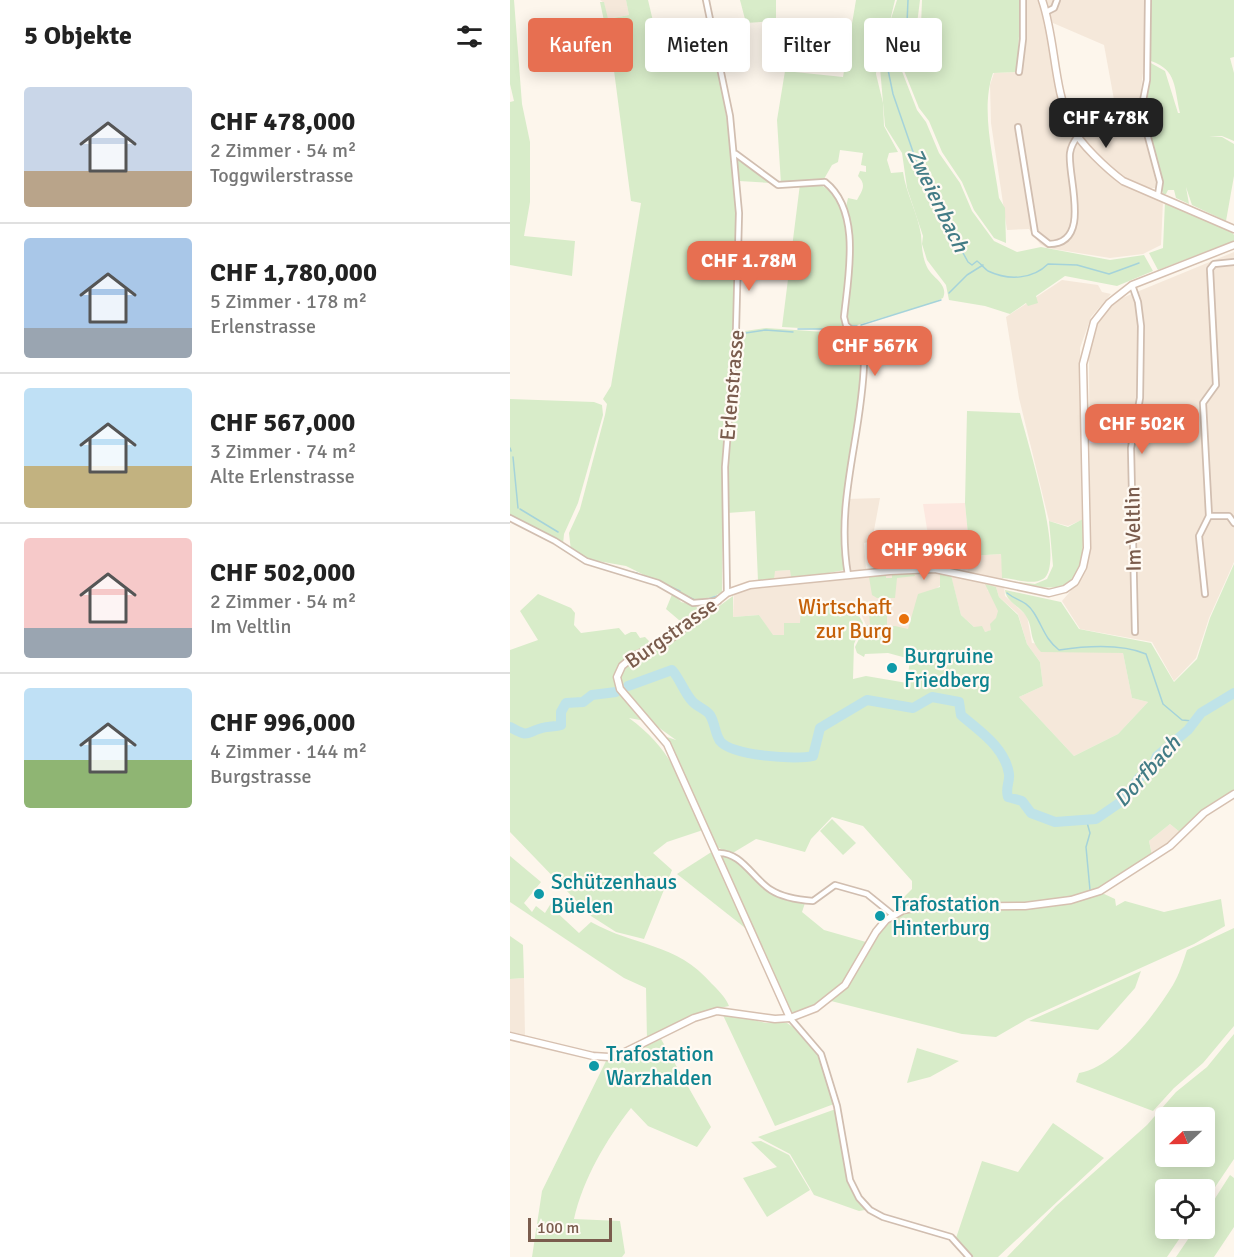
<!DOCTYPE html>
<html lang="de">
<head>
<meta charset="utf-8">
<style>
	body { margin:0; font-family:Signika,sans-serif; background:#f2f2f2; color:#222; height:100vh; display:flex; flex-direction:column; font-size:22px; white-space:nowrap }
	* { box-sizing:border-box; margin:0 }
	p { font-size:20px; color:#767676 }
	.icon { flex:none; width:33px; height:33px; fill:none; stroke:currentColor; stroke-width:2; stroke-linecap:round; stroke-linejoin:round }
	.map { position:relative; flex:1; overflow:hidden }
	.panel { display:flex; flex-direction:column; background:#fff; width:510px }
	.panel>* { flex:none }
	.guide { position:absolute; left:18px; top:18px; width:570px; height:54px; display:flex; gap:12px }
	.needle { width:39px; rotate:248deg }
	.fabs { position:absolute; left:645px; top:1107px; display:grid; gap:12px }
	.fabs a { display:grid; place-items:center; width:60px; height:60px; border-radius:6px; background:#fff; box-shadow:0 3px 15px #0003; font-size:30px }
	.scale { position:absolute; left:18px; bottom:15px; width:84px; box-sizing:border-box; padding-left:6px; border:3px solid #7a5c4d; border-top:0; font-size:16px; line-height:21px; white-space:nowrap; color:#7a5c4d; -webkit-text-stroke:4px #fffaf3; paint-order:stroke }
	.price { position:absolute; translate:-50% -51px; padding:0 14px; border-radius:12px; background:#e76f51; color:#fff; font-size:20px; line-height:39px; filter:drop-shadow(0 2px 3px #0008) }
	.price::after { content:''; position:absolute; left:50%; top:36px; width:18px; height:14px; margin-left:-9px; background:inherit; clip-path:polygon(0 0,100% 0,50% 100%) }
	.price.on { background:#222; color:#fff }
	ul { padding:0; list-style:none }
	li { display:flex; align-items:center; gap:18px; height:150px; padding:0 24px }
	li+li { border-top:2px solid #e0e0e0 }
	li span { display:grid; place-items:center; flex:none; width:168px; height:120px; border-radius:6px; color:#555 }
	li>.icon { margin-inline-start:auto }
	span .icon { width:72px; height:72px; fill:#fffc; stroke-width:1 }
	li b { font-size:26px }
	h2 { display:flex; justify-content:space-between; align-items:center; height:72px; padding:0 24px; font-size:26px }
	.tag { padding:0 21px; border-radius:6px; background:#fff; box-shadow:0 3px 15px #0003; font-size:21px; line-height:54px }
	.tag.on { background:#e76f51; color:#fff }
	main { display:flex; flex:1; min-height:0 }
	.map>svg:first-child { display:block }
</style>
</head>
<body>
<main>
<section class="panel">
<h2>5 Objekte<svg class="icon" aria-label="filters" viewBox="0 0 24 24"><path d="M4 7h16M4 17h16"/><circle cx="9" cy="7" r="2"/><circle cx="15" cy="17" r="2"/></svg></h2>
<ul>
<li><span style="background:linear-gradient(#c9d6e8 70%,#b9a48a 0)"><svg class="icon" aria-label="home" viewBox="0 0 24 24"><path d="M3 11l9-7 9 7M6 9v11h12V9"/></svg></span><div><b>CHF 478,000</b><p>2 Zimmer · 54 m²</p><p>Toggwilerstrasse</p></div></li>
<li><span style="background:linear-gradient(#a9c7e8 75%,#9aa5b1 0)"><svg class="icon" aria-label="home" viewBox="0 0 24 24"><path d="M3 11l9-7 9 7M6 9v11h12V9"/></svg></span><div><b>CHF 1,780,000</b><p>5 Zimmer · 178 m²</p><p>Erlenstrasse</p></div></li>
<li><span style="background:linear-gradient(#bfe0f5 65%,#c2b280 0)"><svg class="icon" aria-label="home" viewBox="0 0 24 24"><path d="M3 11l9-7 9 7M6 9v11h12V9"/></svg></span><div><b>CHF 567,000</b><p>3 Zimmer · 74 m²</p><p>Alte Erlenstrasse</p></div></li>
<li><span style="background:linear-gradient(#f6c9c9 75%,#9aa5b1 0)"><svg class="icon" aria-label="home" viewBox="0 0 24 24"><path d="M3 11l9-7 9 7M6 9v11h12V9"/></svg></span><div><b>CHF 502,000</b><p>2 Zimmer · 54 m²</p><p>Im Veltlin</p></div></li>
<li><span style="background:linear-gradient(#bfe0f5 60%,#8fb573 0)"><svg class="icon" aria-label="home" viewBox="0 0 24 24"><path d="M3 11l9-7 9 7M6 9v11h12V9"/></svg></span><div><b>CHF 996,000</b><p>4 Zimmer · 144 m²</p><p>Burgstrasse</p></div></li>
</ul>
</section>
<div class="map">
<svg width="724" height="1257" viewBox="0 0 724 1257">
	<rect width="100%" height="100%" fill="#fdf6ec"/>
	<g fill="#f5e8da">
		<polygon points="90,0 116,0 119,15 97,19 94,3"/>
		<polygon points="515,0 529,0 536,21 559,128 609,182 653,201 651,245 633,254 600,258 537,248 530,244 519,229 497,230 481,123 480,85 484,73 510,72 516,33"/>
		<polygon points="535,0 636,0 635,56 628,115 647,183 646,188 638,188 615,180 601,169 564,128 559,108 605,105 594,45 543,23"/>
		<polygon points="724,252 724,562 699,618 686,658 664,681 642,642 570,629 552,601 570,580 577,567 580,547 579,353 587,325 596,311 612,298"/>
		<polygon points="552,280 588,285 592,292 601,294 581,317 570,348 572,520 558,526 539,521 509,398 496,317"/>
		<polygon points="370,498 362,541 354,543 356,570 411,565 457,572 460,556 491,554 495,596 517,616 522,643 613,653 622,698 638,702 608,734 564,756 509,697 533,686 530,662 517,644 508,614 489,597 486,587 477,590 481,592 489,611 482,630 475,632 464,627 451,615 441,576 406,606 407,640 356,625 350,612 328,616 299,641 262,635 249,615 223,617 224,588 264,579 264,571 280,570 307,576 339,570 335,561 336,499"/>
		<polygon points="660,824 671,833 642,855 639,841"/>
		<polygon points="14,978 15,1037 0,1033 0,979"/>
	</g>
	<polygon fill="#fde8e0" points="455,503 460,556 458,572 423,566 413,504"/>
	<polygon fill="#f3e8fa" points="617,411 620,420 617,444 579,443 579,412"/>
	<g fill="#d8ecc9" fill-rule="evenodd">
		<polygon points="0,0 4,0 12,104 20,142 20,202 14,236 65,241 62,276 0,265 0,102 4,101 0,84"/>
		<polygon points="116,0 138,0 147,38 149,69 208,67 222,151 227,213 224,330 213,438 212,592 203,597 185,600 116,566 71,558 61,551 59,533 70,509 95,415 97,404 93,399 101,386 131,203 121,201 103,63 90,2 94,2 98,19 119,15"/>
		<polygon points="230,0 266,0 266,21 236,23"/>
		<path d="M346 0H385L379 25 368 46 366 74 373 103 374 126 388 152 379 153 377 160 381 173 393 172C396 194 408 213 411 235 412 247 412 256 417 267 422 278 439 284 433 298L422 303 344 326 337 323 335 317 341 260 335 211 338 198 347 200C352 191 357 185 348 176L350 171 356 172V166L351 165 353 153 330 150 328 162 322 165 314 179 271 184 267 120 275 71 333 77Z"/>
		<polygon points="387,0 410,0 406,32 388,51 388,61 407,110 416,122 429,153 450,183 462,211 484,241 507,252 531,247 600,260 634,255 643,271 607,286 555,276 526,296 528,303 518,306 516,303 500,314 475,306 439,300 436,285 417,260 412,244 413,236 397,188 392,153 375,126 369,56"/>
		<path d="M412 0H511L507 72 483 73C470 110 484 159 489 198L495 208 496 243 484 238 464 210 452 182 432 152 419 121 409 108 391 63 390 54 394 48 405 39 411 26Z"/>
		<path d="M640 0H724V57L720 58 724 73V141L712 136H699L712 137 724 144V176L716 221 682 205 676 187 679 204 666 198 664 190H658L656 194H653L634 114 639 62 655 71 668 113H670C664 87 667 70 641 61Z"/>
		<polygon points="231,159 262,183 229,181 227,161"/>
		<path d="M300 182C331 186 339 225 340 253 340 277 327 304 337 327L326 330 272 327 290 184 297 187Z"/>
		<polygon points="655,201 720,230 724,235 724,241 648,270 639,253 653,248"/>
		<polygon points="256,328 329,333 343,331 349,335 353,364 333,508 331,549 335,570 285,579 281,577 280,570 265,571 264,579 248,581 245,511 217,513 218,466 228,332"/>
		<polygon points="0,399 84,402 92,405 93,415 68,503 54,534 53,544 0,516"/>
		<path d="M457 411 510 413C516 438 557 565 533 579 522 586 504 578 492 578L491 554 460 556 455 503Z"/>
		<path d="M573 519C575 594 560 595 493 580L525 584 537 579 543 566 539 521 558 527Z"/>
		<path d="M724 564V791L690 813 671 833 660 824 639 841 642 855C625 866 607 880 588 889 538 912 451 905 396 906L391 900 402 889V881L353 826 322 817 301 839 295 852 246 839 221 854 205 846 157 737 166 740 141 722 119 718C163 750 171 782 193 830L157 842 143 853 162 870 134 939 106 932 81 916 0 832V650L28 640 10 611 28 594 61 608 65 613 64 625 71 633 109 628 115 635 121 632H126L130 638 135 637 140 642 156 635 158 638 150 644 152 648 223 596V617L249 615 263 635H274V623H290L291 608 307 609V614H312L317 606 327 605 328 616 331 617 332 612H347L353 623 344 644 343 679 356 676 397 683 400 659 378 653 355 654 354 657 347 653 345 647 356 625H360L359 612 377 611V627L385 626 398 629 408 594 430 587V574L441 575 451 615 464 627 472 626 475 632 481 630 480 624 486 618 488 611 475 584 486 587 489 597 508 615 517 644 530 662 533 686 509 697 564 756 608 734 638 702 622 698 613 653 531 652C518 638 524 629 516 616 510 606 496 602 495 590L551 602 569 629 641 643 664 682 687 659 700 618Z"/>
		<polygon points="400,573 404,573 405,576 387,578 385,598 367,598 362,595 359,577 376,575 376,578 382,578 382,575"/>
		<polygon points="163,592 171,602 186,606 189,612 192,608 187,606 201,604 176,626 156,609"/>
		<polygon points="322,819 346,843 333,855 310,831"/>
		<polygon points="203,851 239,931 167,874"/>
		<path d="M213 855 231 864 261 892 295 903 292 912 314 930 356 942C348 968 311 1018 281 1012L211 858Z"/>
		<path d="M0 856 31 882 14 903 22 912 26 906 35 913 43 900 46 902 42 908 69 933 81 922C125 947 166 942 202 984 208 990 216 998 219 1006L192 1012 137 1040 136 988 114 978 0 902Z"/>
		<path d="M592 893 605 899 606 906 615 901 654 912 711 899 715 926 684 944 517 1019 486 1037 452 1034 321 1001C359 973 355 921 408 909 469 909 533 914 592 893Z"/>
		<path d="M724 928V1026L693 1063 664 1088 643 1111 566 1082 569 1073C605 1067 644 1016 663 985 669 975 673 962 677 950Z"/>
		<polygon points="0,936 13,945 14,978 0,979"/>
		<polygon points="631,971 625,988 588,1030 519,1021"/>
		<polygon points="212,1013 256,1023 277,1023 286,1029 309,1056 324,1104 265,1126"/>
		<path d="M724 1034V1159L695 1202 694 1190H656V1228L676 1229 657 1257H497L546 1206 637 1125 666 1092 697 1067ZM656 1118H694V1156H656Z"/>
		<path d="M151 1039 201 1127 187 1147 138 1126 121 1108C96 1140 73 1179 64 1219L110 1221 115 1253 112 1257H22L32 1191 96 1061 119 1054Z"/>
		<polygon points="407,1048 449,1061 420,1077 397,1083"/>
		<polygon points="323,1110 326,1110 337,1178 355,1210 349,1211 304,1195 280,1154 248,1137"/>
		<polygon points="543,1123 594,1158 488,1257 463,1257 446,1238 472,1161 508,1172"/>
		<polygon points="251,1141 279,1155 300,1190 257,1217 233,1178 267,1167 241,1142"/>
		<polygon points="720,1175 724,1178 724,1227 704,1257 666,1257 685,1229 694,1228 695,1214"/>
	</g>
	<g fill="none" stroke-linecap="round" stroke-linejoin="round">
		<g stroke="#a5d3da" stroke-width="1.5">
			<path d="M398 0 397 23 376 60 383 94 410 172 431 199 435 220 458 262 462 265 467 261C471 264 475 269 478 271 499 281 523 279 538 264L567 265 599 274 629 263"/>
			<polyline points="439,293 457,275 473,265"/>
			<polyline points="351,325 431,300"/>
			<polyline points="340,326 347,326"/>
			<polyline points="288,329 337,329"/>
			<polyline points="229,334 255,330 283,332"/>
			<polyline points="0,448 1,451"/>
			<polyline points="3,457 8,508"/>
			<polyline points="10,509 48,532"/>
			<polyline points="120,572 127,573"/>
			<polyline points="154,584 170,591"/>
			<path d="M497 593C507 601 516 600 524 613 533 627 535 639 549 650 576 646 610 643 636 654L653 704 672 720 683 721"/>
			<polyline points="172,594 187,601"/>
			<polyline points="198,599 210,595"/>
			<polyline points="576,819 580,833 576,847 580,890"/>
		</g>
		<g stroke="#bfe3e8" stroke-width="10">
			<path d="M118 686 162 670C170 679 174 692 182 701 187 707 196 709 200 715 205 723 205 734 210 741 222 756 287 760 303 756L310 728 357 700 403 708 422 697 449 702 451 715C469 731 495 747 499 774 500 782 495 788 498 797L512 801 521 813 545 822 586 819 612 801 629 778 642 768 647 756 678 730 691 713 724 693"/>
			<path d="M0 727C20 738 14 733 32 728 39 726 45 727 51 725V712L56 703 73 702 82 695 106 692"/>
		</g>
		<g stroke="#d1beb0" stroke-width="8">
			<g id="street">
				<polyline points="196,0 220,116 229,213 226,330 215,467 217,593"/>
				<polyline points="638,0 637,80 631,111 650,182 648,195"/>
				<polyline points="536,12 544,8 547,0"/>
				<polyline points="509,72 513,39 513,0"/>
				<path d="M508 127 525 233 539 244C583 244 557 176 560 153 561 146 564 141 568 136"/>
				<path d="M226 154 268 185 315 182C352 211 338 277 334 317L336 325 351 339 354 363C352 436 325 500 338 575"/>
				<polyline points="622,285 628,302 631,326 630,398 621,448 625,632"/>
				<polyline points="699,516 719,516 724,523"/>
				<polyline points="0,518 45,541 76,561 148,583 183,603 208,601"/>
				<polyline points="695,594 689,536 699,516 693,403 706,385 700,269 704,264 724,262"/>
				<path d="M207 853C231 851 243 879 261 890 272 897 290 900 303 901L325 885 357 894 383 915"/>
				<polyline points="280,1018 311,1054 327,1106 340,1180 349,1198 360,1210 373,1217 441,1237 459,1257"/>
			</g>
		</g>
		<g stroke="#d6c0b0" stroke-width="9">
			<g id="secondary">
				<path d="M532 0C546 40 543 89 562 127 570 144 597 169 613 181L724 229"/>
				<polyline points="280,1018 157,744 110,689 107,677 112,666 124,656 163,637 217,593 240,585 380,571 425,569 539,593 555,589 565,582 573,567 577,548 573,364 584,322 599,303 622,285 724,245"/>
				<polyline points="0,1036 83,1056 99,1057 113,1053 184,1018 207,1011 265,1019 280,1018 306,1008 335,985 366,932 376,920 393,910 409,907 515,906 561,900 590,891 660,846 694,813 724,794"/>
			</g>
		</g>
		<use href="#street" stroke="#fff" stroke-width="4.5"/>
		<use href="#secondary" stroke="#fff" stroke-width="6"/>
	</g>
	<circle fill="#e8710a" stroke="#fffaf3" stroke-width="2" cx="394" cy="619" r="6"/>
	<g fill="#0f9aa8" stroke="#fffaf3" stroke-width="2">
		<circle cx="382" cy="668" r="6"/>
		<circle cx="29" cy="894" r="6"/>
		<circle cx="370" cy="916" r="6"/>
		<circle cx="84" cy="1066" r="6"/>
	</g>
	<g text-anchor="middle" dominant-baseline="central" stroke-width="4.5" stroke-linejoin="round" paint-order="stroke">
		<g font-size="21" fill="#7a5c4d" stroke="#fffaf3">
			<text transform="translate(222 385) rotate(-85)">Erlenstrasse</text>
			<text transform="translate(623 529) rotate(-91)">Im Veltlin</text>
			<text transform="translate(161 633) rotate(-35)">Burgstrasse</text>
		</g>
		<g font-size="21" fill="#c56008" stroke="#fffaf3" text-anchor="end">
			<text x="382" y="607">Wirtschaft<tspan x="382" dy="24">zur Burg</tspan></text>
		</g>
		<g font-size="21" fill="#0d838f" stroke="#fffaf3" text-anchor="start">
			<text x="394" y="656">Burgruine<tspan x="394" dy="24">Friedberg</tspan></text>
			<text x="41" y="882">Schützenhaus<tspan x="41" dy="24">Büelen</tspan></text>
			<text x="382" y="904">Trafostation<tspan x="382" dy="24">Hinterburg</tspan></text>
			<text x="96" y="1054">Trafostation<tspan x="96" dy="24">Warzhalden</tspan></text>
		</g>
		<g font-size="22" font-style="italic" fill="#437c86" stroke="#fffaf3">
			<text transform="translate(428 200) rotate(64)">Zweienbach</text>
			<text transform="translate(637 771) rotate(-48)">Dorfbach</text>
		</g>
	</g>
</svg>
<div class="fabs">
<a><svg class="needle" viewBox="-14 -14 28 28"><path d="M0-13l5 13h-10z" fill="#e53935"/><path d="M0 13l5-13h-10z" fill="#767676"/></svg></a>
<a><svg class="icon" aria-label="locate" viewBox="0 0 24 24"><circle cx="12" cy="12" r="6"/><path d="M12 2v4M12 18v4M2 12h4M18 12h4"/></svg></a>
</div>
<div class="scale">100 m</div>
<b class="price on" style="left:596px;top:149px">CHF 478K</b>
<b class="price" style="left:239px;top:292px">CHF 1.78M</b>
<b class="price" style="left:365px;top:377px">CHF 567K</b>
<b class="price" style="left:632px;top:455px">CHF 502K</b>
<b class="price" style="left:414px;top:581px">CHF 996K</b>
<div class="guide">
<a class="tag on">Kaufen</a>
<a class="tag">Mieten</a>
<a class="tag">Filter</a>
<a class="tag">Neu</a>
</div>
</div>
</main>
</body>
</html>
